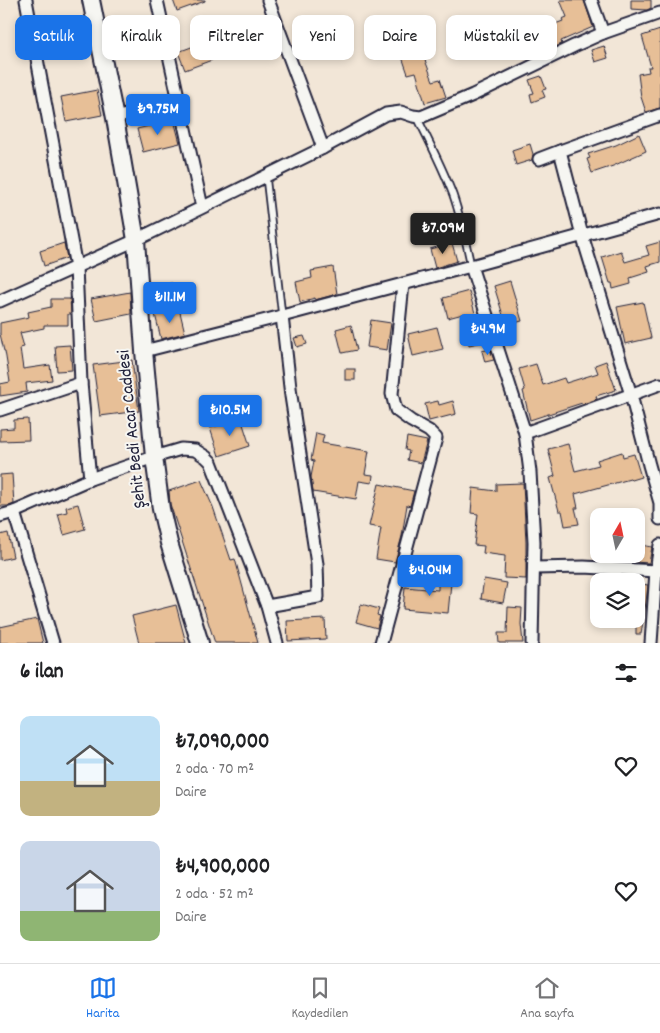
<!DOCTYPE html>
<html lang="tr">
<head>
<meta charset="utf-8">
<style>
	body { margin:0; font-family:Dekko,sans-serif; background:#f2f2f2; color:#202124; height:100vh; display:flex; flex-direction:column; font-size:19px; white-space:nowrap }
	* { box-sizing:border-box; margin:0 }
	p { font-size:16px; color:#757577 }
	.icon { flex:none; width:28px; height:28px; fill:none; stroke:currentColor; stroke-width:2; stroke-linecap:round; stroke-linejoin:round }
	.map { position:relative; height:643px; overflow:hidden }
	.side { display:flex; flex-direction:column; background:#fff; flex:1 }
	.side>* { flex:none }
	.guide { position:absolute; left:15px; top:15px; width:630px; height:45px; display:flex; gap:10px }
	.needle { width:32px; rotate:9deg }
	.tools { position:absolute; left:590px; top:508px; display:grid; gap:10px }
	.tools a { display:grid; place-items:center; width:55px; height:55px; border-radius:10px; background:#fff; box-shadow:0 2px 8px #0003; font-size:25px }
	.price { position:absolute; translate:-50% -42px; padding:0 11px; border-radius:5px; background:#1a73e8; color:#fff; font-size:16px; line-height:32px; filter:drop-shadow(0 1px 2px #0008) }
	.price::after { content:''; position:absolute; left:50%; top:30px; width:15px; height:11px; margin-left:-8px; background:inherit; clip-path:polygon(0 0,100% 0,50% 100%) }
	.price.selected { background:#222; color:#fff }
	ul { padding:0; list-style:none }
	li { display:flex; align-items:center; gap:15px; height:125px; padding:0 20px }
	li span { display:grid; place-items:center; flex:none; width:140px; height:100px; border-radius:10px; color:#555 }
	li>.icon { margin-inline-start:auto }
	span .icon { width:60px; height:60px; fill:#fffc; stroke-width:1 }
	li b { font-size:21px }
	h2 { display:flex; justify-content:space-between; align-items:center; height:60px; padding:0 20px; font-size:21px }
	.pill { padding:0 18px; border-radius:10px; background:#fff; box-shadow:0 2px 8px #0003; font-size:18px; line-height:45px }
	.pill.selected { background:#1a73e8; color:#fff }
	.tabs { display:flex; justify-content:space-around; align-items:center; height:70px; border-top:1px solid #e0e0e0; background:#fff; font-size:14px; color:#757577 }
	.tabs a { display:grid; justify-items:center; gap:2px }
	.tabs .selected { color:#1a73e8 }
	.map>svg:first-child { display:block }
</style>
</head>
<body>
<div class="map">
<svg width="660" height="643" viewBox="0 0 660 643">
	<rect width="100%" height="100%" fill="#f2e6d7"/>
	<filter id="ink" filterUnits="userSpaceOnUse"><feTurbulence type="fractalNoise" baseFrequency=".02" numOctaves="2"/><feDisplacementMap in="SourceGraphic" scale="10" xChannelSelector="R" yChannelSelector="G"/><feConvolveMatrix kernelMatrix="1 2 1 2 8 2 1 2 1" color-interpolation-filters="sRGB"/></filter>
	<g filter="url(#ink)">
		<g fill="#e7bf97" stroke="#22223b">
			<polygon points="173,0 205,0 205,1 177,11"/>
			<polygon points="560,0 584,0 593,27 561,41 562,44 537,56 533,48 544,44 543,40 546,39 542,29 563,21 562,19 567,17"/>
			<polygon points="631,0 651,0 651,8 647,10 631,9"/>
			<polygon points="660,30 660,108 646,112 641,97 638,74 649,72 648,67 651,67 642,36"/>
			<polygon points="205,42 212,60 185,70 178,52"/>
			<polygon points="604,46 608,58 595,62 591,50"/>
			<polygon points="420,47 433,81 440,79 446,97 425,103 416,72 408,74 401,54"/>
			<polygon points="541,76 546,89 542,90 545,97 532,102 530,94 534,93 529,80"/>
			<polygon points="97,90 102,115 66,122 61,97"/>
			<polygon points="174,120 180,143 143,152 137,129"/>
			<polygon points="639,134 646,151 613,166 592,173 587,159 590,158 588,154 616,145"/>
			<polygon points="530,144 533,154 532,160 516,165 512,150"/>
			<polygon points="660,242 660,262 647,266 649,272 630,278 631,284 613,289 612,283 610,283 602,257 621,251 625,262 649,255 646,246"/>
			<polygon points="64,243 67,258 44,266 40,251"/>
			<polygon points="452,243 457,261 435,268 430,249"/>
			<polygon points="333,267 337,294 315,300 315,298 300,302 296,282 312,278 311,271"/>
			<polygon points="510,281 522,321 506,325 494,286"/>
			<polygon points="172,283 174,294 161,296 159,285"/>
			<polygon points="469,291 476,317 478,317 483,342 469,345 463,314 448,318 443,298"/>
			<polygon points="130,292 131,314 96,321 91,299"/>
			<polygon points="51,299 70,299 71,314 68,314 68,325 44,325 44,328 20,333 24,347 20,348 23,369 50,365 52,380 26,383 27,392 0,396 0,384 10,382 5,351 4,351 0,334 0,323 29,317 28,312 51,307"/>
			<polygon points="643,302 651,338 625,344 617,307"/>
			<polygon points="179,308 185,333 161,339 155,314"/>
			<polygon points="371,320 391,323 387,350 367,347"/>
			<polygon points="351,325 357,350 342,353 336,329"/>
			<polygon points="437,327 443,349 413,356 408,334"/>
			<polygon points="304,336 307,344 297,347 294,338"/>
			<polygon points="70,345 72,370 57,371 55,346"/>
			<polygon points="490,349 494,360 485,362 482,351"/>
			<polygon points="132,360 139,411 100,416 93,365"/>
			<polygon points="606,361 616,390 596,396 597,399 583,404 582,403 530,420 523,391 525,390 519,369 536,364 543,385 564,378 566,383 598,373 595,365"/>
			<rect x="345" y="369" width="10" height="11"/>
			<polygon points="438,401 439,405 453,401 456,414 429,421 425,404"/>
			<polygon points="241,418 250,446 219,456 210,428"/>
			<polygon points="28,419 29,440 0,441 0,429 14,428 14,420"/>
			<polygon points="316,433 324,435 322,443 369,451 365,474 373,475 372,483 359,481 356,499 313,492 311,477 314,461 311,460"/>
			<polygon points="407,437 427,441 421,463 407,460 409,451 405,450"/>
			<polygon points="568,444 575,471 599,465 597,460 622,452 623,457 634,454 641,477 631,480 630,479 575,494 578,508 575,508 579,524 565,526 562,511 559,511 550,478 555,476 548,449"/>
			<polygon points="12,474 14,504 9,506 0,506 0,475"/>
			<polygon points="201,480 213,507 231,560 235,559 258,643 215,643 170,504 169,491"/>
			<polygon points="523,483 526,542 526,579 504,578 505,556 483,553 484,546 474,545 478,514 471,513 473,488 496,491 496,484"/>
			<polygon points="379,484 414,491 410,506 407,505 402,536 395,562 376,559 381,528 369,526"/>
			<polygon points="78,504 85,529 64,535 58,514 67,512 66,507"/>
			<polygon points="8,533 13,557 0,560 0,535"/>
			<polygon points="636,544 652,547 649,563 618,561 619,554 636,554"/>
			<polygon points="438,574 454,575 454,583 451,583 448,613 403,609 405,587 438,590"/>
			<polygon points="484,579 507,583 503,603 481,599"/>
			<polygon points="636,583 648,585 646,602 641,634 636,634"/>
			<polygon points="361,604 379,609 377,615 380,616 377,628 356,622"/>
			<polygon points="176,605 186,643 139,643 132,616"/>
			<polygon points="508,607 522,608 521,624 523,643 499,643 498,633 507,633"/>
			<polygon points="37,619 43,643 0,643 0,627"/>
			<polygon points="325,619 326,639 288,641 287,621"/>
		</g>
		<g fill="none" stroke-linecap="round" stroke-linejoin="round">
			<g stroke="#22223b" stroke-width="9">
				<g id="lane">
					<path d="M417 117C430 143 443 168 453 195 461 218 466 242 471 266"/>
					<polyline points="266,176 282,316"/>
				</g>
			</g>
			<g stroke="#22223b" stroke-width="15">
				<g id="street">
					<polyline points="26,0 76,267 81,383 90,479"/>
					<polyline points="157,0 202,207"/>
					<polyline points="268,0 323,148"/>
					<polyline points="591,0 603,33"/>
					<polyline points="33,33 96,24"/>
					<polyline points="660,115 560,151 582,235 631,395 649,465 660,503 660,519"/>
					<polyline points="115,118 179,101"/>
					<polyline points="539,159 560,151"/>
					<polyline points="471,266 525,433 530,472 534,542 532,643"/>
					<polyline points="0,301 136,240 323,148 386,114 401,112 413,116 421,117 473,95 574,46 603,33 660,13"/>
					<polyline points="144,351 282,316 471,266 660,214"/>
					<polyline points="0,410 81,383"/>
					<polyline points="525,433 660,384"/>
					<polyline points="14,512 53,643"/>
					<polyline points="0,516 14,512 90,479 154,457 181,449 195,450 206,457 211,462 267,606 277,643"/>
					<polyline points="534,568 584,567 656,571"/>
					<polyline points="267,606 318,597 317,564 291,396 282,316"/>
					<polyline points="381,643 436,438 429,431 411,421 396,410 392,394 403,284"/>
					<polyline points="651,643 656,571 660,545"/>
				</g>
			</g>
			<g stroke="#22223b" stroke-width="20">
				<polyline id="secondary" points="91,0 115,118 136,240 144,351 154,457 161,509 169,543 200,643"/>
			</g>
			<use href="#lane" stroke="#f6f6f2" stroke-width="5.5"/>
			<use href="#street" stroke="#f6f6f2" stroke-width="11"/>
			<use href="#secondary" stroke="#f6f6f2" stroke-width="16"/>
		</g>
	</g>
	<g text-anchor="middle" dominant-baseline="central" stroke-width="4" stroke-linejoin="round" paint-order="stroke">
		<g font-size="18" fill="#22223b" stroke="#f6f6f2">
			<text transform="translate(133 429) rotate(-96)">Şehit Bedi Acar Caddesi</text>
		</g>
	</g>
</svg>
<div class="tools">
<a><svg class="needle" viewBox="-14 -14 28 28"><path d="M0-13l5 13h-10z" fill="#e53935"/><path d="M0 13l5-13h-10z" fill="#757577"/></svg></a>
<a><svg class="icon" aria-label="layers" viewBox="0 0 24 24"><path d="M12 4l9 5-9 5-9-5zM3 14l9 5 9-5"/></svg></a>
</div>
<b class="price" style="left:158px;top:136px">₺9.75M</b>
<b class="price selected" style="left:443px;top:255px">₺7.09M</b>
<b class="price" style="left:170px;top:324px">₺11.1M</b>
<b class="price" style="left:488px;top:356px">₺4.9M</b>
<b class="price" style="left:230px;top:437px">₺10.5M</b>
<b class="price" style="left:430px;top:597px">₺4.04M</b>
<div class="guide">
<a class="pill selected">Satılık</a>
<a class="pill">Kiralık</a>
<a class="pill">Filtreler</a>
<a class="pill">Yeni</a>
<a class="pill">Daire</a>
<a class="pill">Müstakil ev</a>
</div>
</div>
<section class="side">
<h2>6 ilan<svg class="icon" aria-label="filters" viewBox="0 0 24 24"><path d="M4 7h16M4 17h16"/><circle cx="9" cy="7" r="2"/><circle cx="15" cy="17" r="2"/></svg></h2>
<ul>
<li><span style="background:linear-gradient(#bfe0f5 65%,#c2b280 0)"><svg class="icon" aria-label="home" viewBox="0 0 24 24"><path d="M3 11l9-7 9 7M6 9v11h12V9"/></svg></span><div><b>₺7,090,000</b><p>2 oda · 70 m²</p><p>Daire</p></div><svg class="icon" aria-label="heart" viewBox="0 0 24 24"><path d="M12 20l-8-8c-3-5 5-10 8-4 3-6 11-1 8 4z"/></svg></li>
<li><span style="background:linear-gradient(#c9d6e8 70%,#8fb573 0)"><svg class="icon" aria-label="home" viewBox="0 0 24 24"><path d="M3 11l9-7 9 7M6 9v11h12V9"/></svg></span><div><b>₺4,900,000</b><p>2 oda · 52 m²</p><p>Daire</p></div><svg class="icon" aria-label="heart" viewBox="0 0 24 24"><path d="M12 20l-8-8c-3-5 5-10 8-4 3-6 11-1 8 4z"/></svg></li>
</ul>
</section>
<nav class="tabs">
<a class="selected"><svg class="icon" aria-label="map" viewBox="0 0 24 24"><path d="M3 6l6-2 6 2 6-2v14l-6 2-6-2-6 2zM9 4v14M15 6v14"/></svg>Harita</a>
<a><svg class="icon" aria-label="saved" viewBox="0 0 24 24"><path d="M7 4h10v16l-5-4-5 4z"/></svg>Kaydedilen</a>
<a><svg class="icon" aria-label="home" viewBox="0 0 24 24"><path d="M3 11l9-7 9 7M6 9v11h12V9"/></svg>Ana sayfa</a>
</nav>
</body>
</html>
